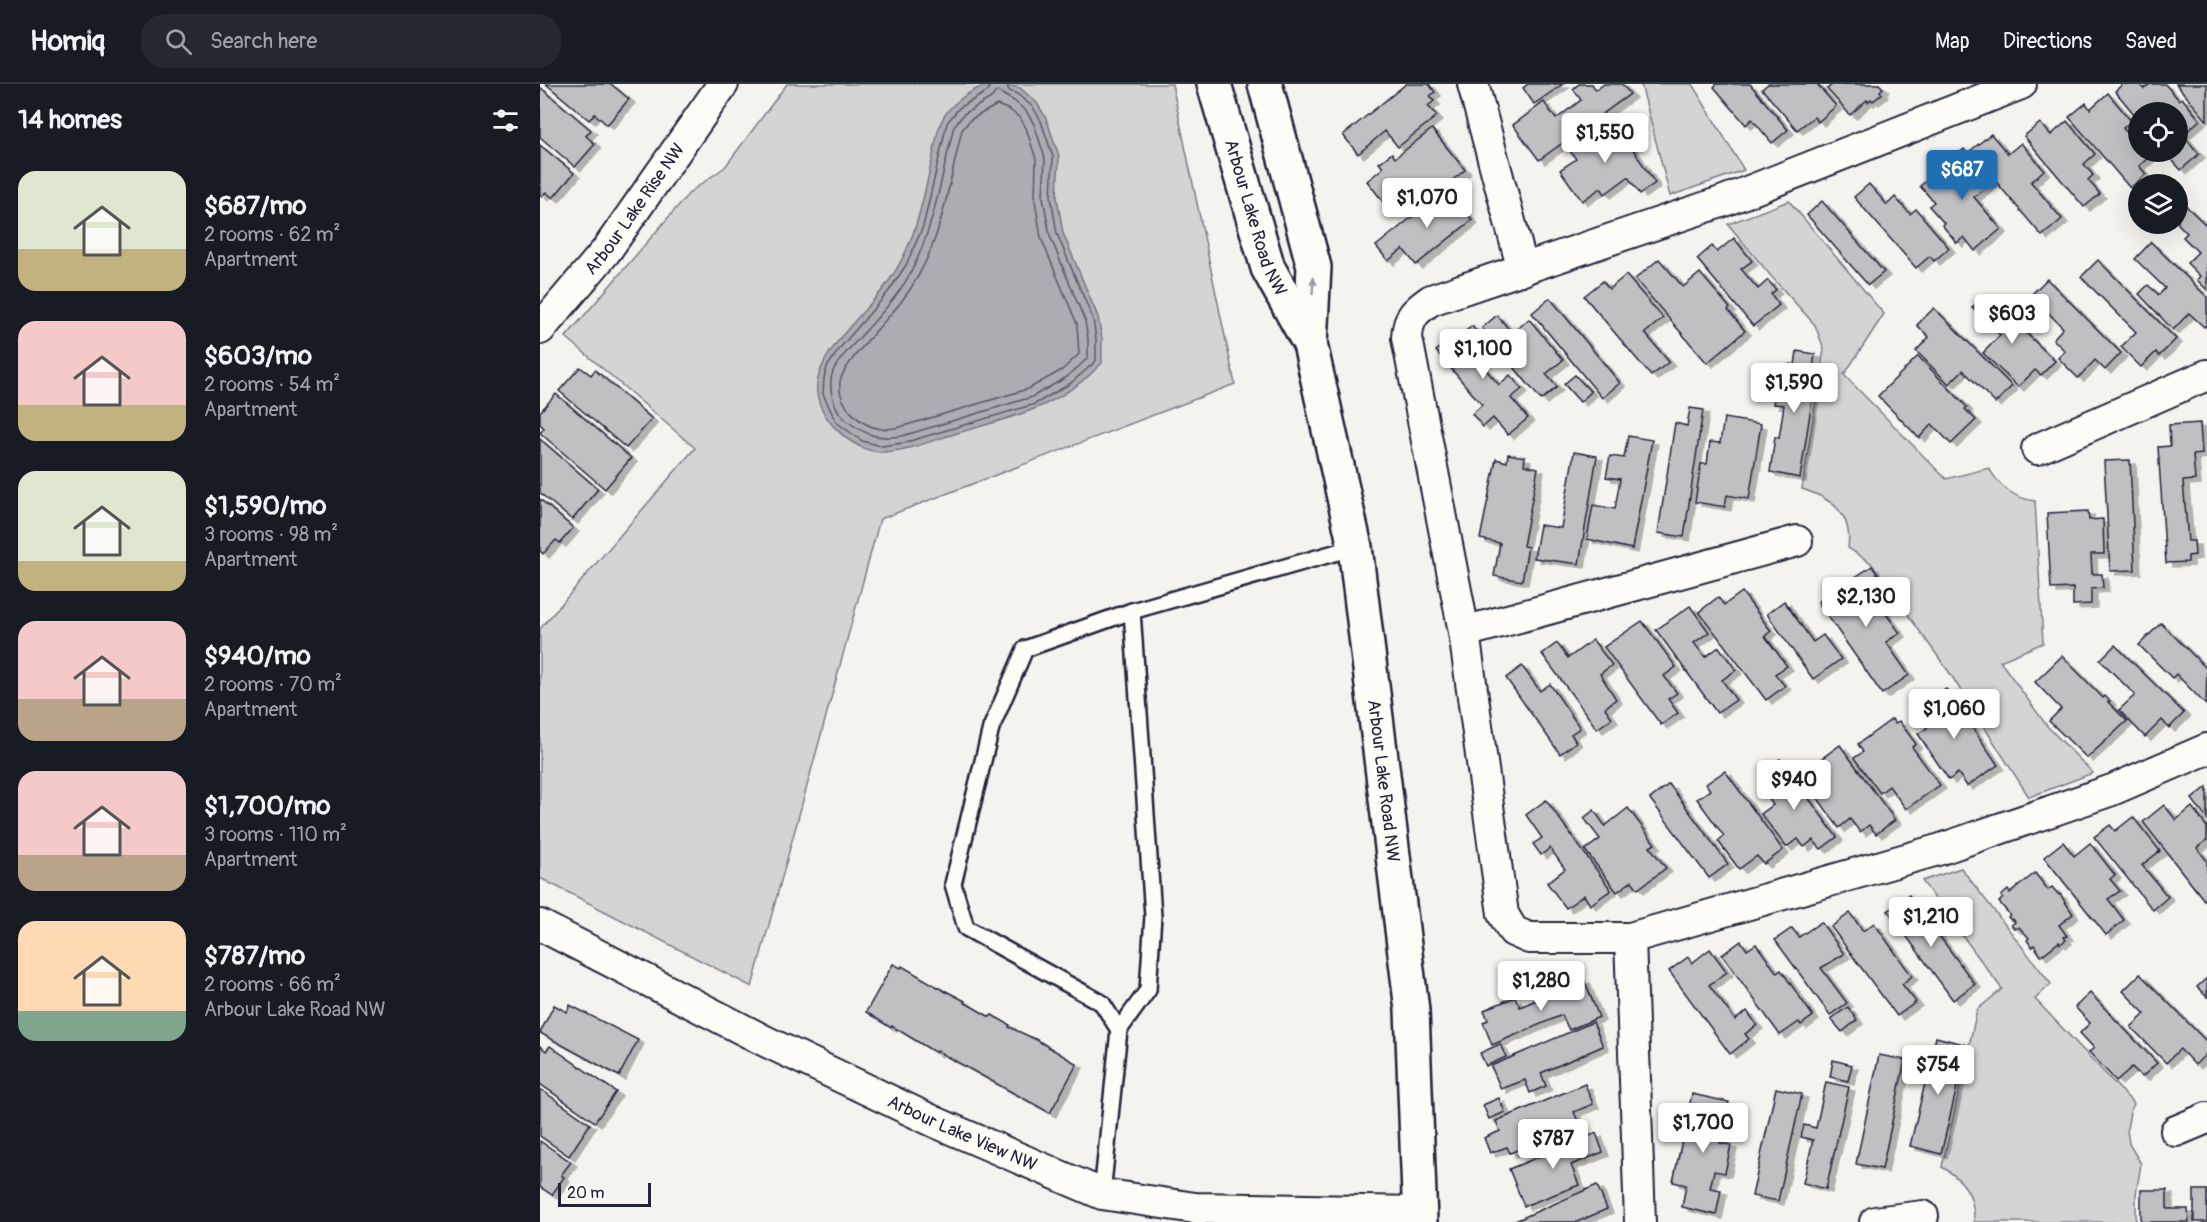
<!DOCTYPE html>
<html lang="en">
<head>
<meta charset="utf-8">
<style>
	body { margin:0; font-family:Pangolin,sans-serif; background:#242831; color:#f1f3f6; height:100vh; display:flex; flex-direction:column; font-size:22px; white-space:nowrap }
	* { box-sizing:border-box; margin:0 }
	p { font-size:20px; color:#9ea1a6 }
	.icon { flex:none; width:33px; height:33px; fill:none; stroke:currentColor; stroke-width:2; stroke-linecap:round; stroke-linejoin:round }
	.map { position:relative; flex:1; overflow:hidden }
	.drawer { display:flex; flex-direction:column; background:#171b24; width:540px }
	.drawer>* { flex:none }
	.buttons { position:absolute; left:1588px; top:18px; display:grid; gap:12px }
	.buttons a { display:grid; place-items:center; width:60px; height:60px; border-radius:50%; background:#171b24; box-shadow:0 6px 24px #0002; font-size:30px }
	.scale { position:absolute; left:18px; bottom:15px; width:93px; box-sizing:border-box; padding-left:6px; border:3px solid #22223b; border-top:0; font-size:16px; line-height:21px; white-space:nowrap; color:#22223b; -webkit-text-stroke:4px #fdfcf7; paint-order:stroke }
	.price { position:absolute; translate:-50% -51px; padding:0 14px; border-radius:6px; background:#fff; color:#222; font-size:20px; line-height:39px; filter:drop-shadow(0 2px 3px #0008) }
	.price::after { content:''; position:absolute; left:50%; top:36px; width:18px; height:14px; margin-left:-9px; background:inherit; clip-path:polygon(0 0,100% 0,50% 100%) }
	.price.active { background:#1f6fb2; color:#fff }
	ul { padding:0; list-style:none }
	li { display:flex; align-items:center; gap:18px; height:150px; padding:0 18px }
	li span { display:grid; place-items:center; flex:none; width:168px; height:120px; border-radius:18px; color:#555 }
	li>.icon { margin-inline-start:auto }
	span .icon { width:72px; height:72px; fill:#fffc; stroke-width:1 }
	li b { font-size:26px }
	h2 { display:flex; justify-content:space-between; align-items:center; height:72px; padding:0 18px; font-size:26px }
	header { display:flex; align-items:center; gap:36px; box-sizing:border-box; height:84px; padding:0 30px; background:#171b24; border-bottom:2px solid #363941 }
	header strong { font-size:28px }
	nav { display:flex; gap:33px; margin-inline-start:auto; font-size:21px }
	.search { width:420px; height:54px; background:#242831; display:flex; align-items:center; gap:15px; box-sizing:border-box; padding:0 21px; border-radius:24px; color:#9ea1a6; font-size:22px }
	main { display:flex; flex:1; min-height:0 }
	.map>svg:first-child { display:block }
</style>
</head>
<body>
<header>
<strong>Homiq</strong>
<div class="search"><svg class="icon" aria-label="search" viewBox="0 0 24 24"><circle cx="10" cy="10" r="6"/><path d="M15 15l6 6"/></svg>Search here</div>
<nav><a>Map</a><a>Directions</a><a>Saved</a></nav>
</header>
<main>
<section class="drawer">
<h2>14 homes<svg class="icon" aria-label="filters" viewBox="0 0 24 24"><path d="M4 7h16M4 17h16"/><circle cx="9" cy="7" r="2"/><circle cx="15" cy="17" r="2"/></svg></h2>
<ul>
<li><span style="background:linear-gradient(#dfe7d0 65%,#c2b280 0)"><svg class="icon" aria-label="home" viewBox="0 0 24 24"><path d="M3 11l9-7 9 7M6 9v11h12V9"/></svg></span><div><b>$687/mo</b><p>2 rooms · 62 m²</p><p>Apartment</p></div></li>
<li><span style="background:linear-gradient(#f6c9c9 70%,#c2b280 0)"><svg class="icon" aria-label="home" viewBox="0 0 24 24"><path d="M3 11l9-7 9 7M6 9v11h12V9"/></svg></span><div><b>$603/mo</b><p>2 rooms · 54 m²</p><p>Apartment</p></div></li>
<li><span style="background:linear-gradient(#dfe7d0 75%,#c2b280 0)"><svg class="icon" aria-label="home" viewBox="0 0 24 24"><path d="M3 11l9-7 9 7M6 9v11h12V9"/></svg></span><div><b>$1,590/mo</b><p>3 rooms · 98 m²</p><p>Apartment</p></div></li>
<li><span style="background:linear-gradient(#f6c9c9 65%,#b9a48a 0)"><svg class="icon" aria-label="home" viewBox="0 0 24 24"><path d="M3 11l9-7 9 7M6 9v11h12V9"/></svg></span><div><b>$940/mo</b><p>2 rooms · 70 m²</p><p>Apartment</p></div></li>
<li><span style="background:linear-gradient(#f6c9c9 70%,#b9a48a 0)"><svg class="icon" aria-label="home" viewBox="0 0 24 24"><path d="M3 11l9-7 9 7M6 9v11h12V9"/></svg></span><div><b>$1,700/mo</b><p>3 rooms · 110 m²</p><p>Apartment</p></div></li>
<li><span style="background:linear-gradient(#ffd9b3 75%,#7fa58c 0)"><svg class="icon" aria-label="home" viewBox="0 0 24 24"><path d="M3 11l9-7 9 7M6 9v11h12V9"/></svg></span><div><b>$787/mo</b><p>2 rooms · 66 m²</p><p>Arbour Lake Road NW</p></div></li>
</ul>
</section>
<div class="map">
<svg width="1667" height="1138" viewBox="0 0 1667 1138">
	<defs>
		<filter id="shadow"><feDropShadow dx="6" dy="4" stdDeviation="0" flood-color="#0004"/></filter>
	</defs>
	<rect width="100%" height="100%" fill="#f4f3ef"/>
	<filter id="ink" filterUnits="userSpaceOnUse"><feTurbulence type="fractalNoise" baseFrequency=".0167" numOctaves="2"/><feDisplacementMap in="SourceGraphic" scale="12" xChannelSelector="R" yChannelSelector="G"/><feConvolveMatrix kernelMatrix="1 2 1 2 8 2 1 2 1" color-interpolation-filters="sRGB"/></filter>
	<g filter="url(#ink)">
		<g fill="#d5d4d5" stroke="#7c7b88" stroke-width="1.5">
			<polygon points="247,0 632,0 695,300 340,435 212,903 0,794 0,545 155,364 26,253 150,108 185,83"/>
			<polygon points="1101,0 1152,0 1204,86 1130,112"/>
			<path d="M1249 117 1344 230 1304 291 1406 395 1449 384C1459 403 1473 414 1495 417L1503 559 1460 577 1507 642 1553 689 1489 713 1409 588 1331 479 1308 464C1313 429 1291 414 1262 405L1284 265 1275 241 1230 191 1188 140Z"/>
			<path d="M1421 784 1511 900 1495 915 1594 1020 1590 1028 1587 1045 1589 1060 1601 1080 1596 1110V1138H1434C1435 1111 1424 1096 1402 1083L1437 926 1462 905 1382 797Z"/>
		</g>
		<path fill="#acacb2" stroke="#757582" stroke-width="1.5" d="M462 0 480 4 497 19 506 34 519 72 517 113 523 149 558 233 562 254V279C519 325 471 333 414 350 391 357 367 367 343 368 315 369 280 337 277 309 273 273 321 233 343 205 373 167 381 126 391 80 395 66 396 48 402 36 409 22 425 10 439 4 446 1 455 1 462 0Z"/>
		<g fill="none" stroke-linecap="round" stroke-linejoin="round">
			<g stroke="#59596b" stroke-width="1.5">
				<polyline points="450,0 448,7 419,24 407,39 383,143 366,181 349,207 300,264 287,283 284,294 283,310 296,338 322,357 342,362 363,359 495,320 531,299 556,277 556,255 553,235 517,150 511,113 513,73 501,37 493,23 477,10 469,7 467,0"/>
				<path d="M457 7 474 17 486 27 494 40 505 74 503 113 510 152 545 237 548 255V274L527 293 492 313 362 352C336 355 328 352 307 337 294 327 287 303 293 287 299 274 312 262 322 251 340 231 362 208 374 182 395 138 402 90 414 42L424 30 451 14Z"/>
				<path d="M457 21 470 26 480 34 486 44 496 75 495 116 501 154 537 240 539 270 522 286 488 305 360 343C354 344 347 346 341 345 320 342 297 320 300 298 302 281 348 235 361 218 401 167 407 107 422 46L430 36Z"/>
			</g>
		</g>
		<g fill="#c0bfc2" stroke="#22223b" stroke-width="1.5" filter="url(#shadow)">
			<polygon points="6,0 71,0 89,15 67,41 55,30 49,36"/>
			<polygon points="866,0 889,0 895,8 890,12 894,17 888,22 897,32 858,63 845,47 818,70 803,51"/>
			<polygon points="988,0 1023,0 994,20 983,4"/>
			<polygon points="1039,0 1052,0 1056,6 1064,0 1082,0 1090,10 999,76 973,41 1004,18 1016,35 1041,16 1033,5"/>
			<polygon points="1177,0 1210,0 1248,46 1232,59 1212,35 1206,41 1174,3"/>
			<polygon points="1228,0 1277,0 1296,22 1278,38 1274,33 1257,46 1222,5"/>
			<polygon points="1293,0 1339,0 1343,4 1340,7 1342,10 1333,17 1331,15 1328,18 1327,16 1310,31 1287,5"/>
			<polygon points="1583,0 1599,0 1604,5 1610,0 1625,0 1639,16 1642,14 1660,36 1643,51 1659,70 1641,86 1625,68 1638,68 1638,28 1599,28 1599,36 1575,7"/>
			<polygon points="1636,0 1667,0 1667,37"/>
			<polygon points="0,3 51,46 46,52 55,60 35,83 0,53"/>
			<polygon points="1568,9 1591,37 1583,44 1599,64 1599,68 1602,68 1608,74 1599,82 1606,90 1590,104 1529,33 1546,19 1550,25"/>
			<polygon points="1527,37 1555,70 1544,80 1553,91 1548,96 1560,110 1544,123 1484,52 1500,39 1511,51"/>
			<polygon points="1065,40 1071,49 1079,44 1115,99 1100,110 1088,93 1065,110 1061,104 1042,117 1020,86 1036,75 1029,66"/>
			<polygon points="892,45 925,86 883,120 871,105 848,124 827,97 843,84 839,79 852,69 855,74"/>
			<polygon points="1451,50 1468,70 1481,59 1504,86 1491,98 1522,135 1502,152 1430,67"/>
			<polygon points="0,61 34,89 13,114 6,108 2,113 0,111"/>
			<polygon points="1424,65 1452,99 1434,113 1461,145 1435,167 1424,153 1417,159 1402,141 1404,139 1389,122 1394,118 1380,102"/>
			<polygon points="1329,100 1347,121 1355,113 1370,130 1376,125 1409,164 1394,177 1390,172 1376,184 1314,113"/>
			<polygon points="908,104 912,105 922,116 919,119 932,136 876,181 863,165 848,177 836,162"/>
			<polygon points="1282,117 1344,188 1328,201 1267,131"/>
			<polygon points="1646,122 1667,142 1667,206 1657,196 1660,192 1647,179 1658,168 1643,153 1647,149 1638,140 1638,130"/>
			<polygon points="1194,154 1212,177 1201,185 1218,205 1228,196 1236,206 1231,210 1239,221 1213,242 1157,175 1172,162 1177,168"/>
			<polygon points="1611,158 1667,213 1667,240 1664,243 1649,229 1633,246 1599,210 1608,201 1619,211 1625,204 1595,175"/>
			<polygon points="1119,175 1143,203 1160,189 1190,224 1188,226 1205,247 1167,279 1095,195"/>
			<polygon points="1558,176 1636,255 1619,272 1616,268 1601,283 1581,263 1596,248 1541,193"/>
			<polygon points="1086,191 1123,234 1105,249 1129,278 1111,292 1044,212 1063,197 1069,205"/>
			<polygon points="1507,195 1581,269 1565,286 1555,276 1538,294 1518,274 1525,267 1513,255 1523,244 1491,211"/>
			<polygon points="1446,210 1515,277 1501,291 1495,286 1478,303 1443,269 1460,251 1432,224"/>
			<polygon points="1010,214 1080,299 1062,314 992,229"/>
			<polygon points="1394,224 1472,302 1455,319 1423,286 1409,300 1376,267 1389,253 1377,241"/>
			<polygon points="957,231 972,249 989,235 1023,276 1006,290 1017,303 1001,316 942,244"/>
			<polygon points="932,242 955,269 942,281 959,301 970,291 982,305 971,314 988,334 968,351 953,334 943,343 932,330 942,321 896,267 916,250 918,253"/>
			<polygon points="1257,267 1275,270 1273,284 1277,284 1260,394 1230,388 1235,353 1239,354 1244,321 1233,320 1239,285 1249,286 1250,280 1255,281"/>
			<polygon points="1378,272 1427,323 1425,325 1436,336 1411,360 1392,340 1379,354 1338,312"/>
			<polygon points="40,283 51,291 55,286 112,335 86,364 19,307"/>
			<polygon points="1035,291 1051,308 1040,318 1024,300"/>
			<polygon points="16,310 91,374 65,405 0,349 4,344 0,340 0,328"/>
			<polygon points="1150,324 1163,326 1144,453 1118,449 1135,339 1147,342"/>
			<polygon points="1184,334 1221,340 1209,415 1187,411 1185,423 1155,418 1161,380 1167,380 1170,358 1180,359"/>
			<polygon points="1660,339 1662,370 1653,371 1655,396 1643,397 1648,457 1654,457 1655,471 1648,472 1648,478 1626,479 1618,363 1630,362 1629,341"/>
			<polygon points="1088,352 1112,356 1092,465 1047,455 1053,421 1075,425 1080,395 1066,393 1070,372 1084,374"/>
			<polygon points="0,355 58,405 32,436 0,409"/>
			<polygon points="1034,368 1057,372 1039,480 994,474 1000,441 1021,444"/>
			<polygon points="968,370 985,373 984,381 998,384 983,462 988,463 982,497 954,492 960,459 940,455 956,375 967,378"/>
			<polygon points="1590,376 1595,486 1570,487 1564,377"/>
			<polygon points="0,415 33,444 20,459 16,456 3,470 0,467"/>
			<polygon points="1548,427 1549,436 1563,435 1564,470 1551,470 1552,490 1562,490 1563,504 1551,505 1551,520 1533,521 1533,504 1511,505 1507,429"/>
			<polygon points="1332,482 1348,506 1327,522 1330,526 1339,520 1360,549 1346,558 1369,591 1342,610 1278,518"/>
			<polygon points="1202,508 1231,547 1225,552 1247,582 1235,590 1245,602 1226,616 1159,528 1178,513 1184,521"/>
			<polygon points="1244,517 1273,558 1283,551 1301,575 1273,595 1227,530"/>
			<polygon points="1150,522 1169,548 1154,559 1165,573 1179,563 1196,586 1182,596 1196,616 1177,629 1116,546"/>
			<polygon points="1102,537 1136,583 1124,592 1137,609 1128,615 1138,629 1121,641 1064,563"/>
			<polygon points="1621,539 1667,585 1666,621 1636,590 1632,594 1599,561"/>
			<polygon points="1053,556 1072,581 1060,590 1076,615 1065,624 1072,634 1057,645 1002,570 1017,559 1028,574"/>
			<polygon points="1575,561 1644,629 1629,644 1622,636 1605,653 1579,626 1595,611 1560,576"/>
			<polygon points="1522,572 1563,614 1565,612 1570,617 1568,618 1587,637 1547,674 1509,637 1521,625 1495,598"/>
			<polygon points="982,582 1000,607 1010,600 1040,644 1031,650 1036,658 1020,670 966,594"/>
			<polygon points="1406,605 1458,681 1427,702 1418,689 1409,696 1378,650 1387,644 1375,627"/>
			<polygon points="1352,635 1355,640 1359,637 1376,660 1372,663 1400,701 1366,725 1349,702 1340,709 1314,674 1323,668 1318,660"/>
			<polygon points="1300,661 1355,736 1336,750 1329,741 1320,748 1310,735 1299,744 1274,709 1285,700 1280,692 1289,686 1281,675"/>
			<polygon points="1240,675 1297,753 1281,765 1273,756 1264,763 1258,755 1246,763 1221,730 1233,721 1229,715 1239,708 1223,687"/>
			<polygon points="1185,687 1243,766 1224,780 1217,772 1199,785 1178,757 1184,752 1157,715 1170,706 1166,700"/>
			<polygon points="1129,700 1188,780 1169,794 1110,715"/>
			<polygon points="1667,703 1667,735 1652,715"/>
			<polygon points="1006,716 1071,806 1050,821 1044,811 1026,824 1007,799 1025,785 1010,764 1001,771 993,760 1002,754 986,731"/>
			<polygon points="1624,721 1636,736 1652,723 1667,743 1667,756 1657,764 1667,777 1667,813 1664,816 1603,738"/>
			<polygon points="1088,724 1115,760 1110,763 1126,784 1098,805 1092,797 1077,808 1045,766 1060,755 1044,734 1054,726 1065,742"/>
			<polygon points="1593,733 1620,767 1602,781 1628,813 1613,826 1554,753 1570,741 1575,747"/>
			<polygon points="1523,758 1534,772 1550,759 1575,791 1570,795 1580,807 1568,815 1584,836 1566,851 1504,773"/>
			<polygon points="1495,789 1508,806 1512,803 1519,811 1520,810 1533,830 1519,841 1527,852 1524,853 1526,856 1520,860 1519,858 1501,872 1494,861 1492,863 1487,856 1489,854 1479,843 1475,845 1471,841 1475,838 1473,835 1471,836 1468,833 1470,831 1459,818 1463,814 1461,812 1468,806 1470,809"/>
			<polygon points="1369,811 1435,900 1413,916 1348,827"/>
			<polygon points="1310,829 1323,847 1334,839 1372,892 1362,900 1376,918 1357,932 1291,843"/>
			<polygon points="1281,838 1304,870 1281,884 1307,919 1290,931 1235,856 1252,844 1259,853"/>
			<polygon points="1201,857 1207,866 1216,860 1237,889 1241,886 1273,932 1261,941 1259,938 1240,951 1182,871"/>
			<polygon points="1170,865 1187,888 1169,901 1195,936 1207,927 1217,941 1205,950 1209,955 1190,970 1129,887 1148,873 1152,879"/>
			<polygon points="353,880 361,884 362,882 406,908 406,907 425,917 424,918 450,933 452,931 470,941 469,943 497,956 537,980 510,1029 397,967 396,969 352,942 351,944 326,928"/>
			<polygon points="1600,890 1667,958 1667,969 1655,981 1640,965 1626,979 1591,943 1605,930 1583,907"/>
			<polygon points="1667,894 1667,913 1657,903"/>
			<polygon points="1044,895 1059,933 1029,946 1022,931 952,961 943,938 948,936 944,926 975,913 980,923"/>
			<polygon points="1550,909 1617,979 1602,993 1592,983 1576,997 1549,968 1554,964 1540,949 1550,939 1535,923"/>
			<polygon points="14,921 27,928 30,921 98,956 79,992 0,949"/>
			<polygon points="1308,923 1317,936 1302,948 1291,935"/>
			<polygon points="1053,938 1063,962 1001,989 1006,1002 990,1009 985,996 961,1005 951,982"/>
			<polygon points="1396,953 1427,961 1401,1070 1370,1062"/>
			<polygon points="960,960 966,973 946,982 940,969"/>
			<polygon points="0,962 6,967 10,962 76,1008 55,1038 0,1000"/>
			<polygon points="1339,971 1365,976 1342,1085 1316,1080"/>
			<polygon points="1293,976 1312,981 1308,997 1290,993"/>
			<polygon points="1286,998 1309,1003 1286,1105 1263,1099 1273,1056 1261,1053 1264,1041 1276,1044"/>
			<polygon points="1045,1000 1053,1020 1034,1028 1043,1049 1008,1064 1004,1055 970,1069 967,1063 950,1069 944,1054 960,1047 956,1037"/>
			<polygon points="1236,1004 1262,1010 1238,1117 1212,1112"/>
			<polygon points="0,1005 50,1040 29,1072 0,1052"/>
			<polygon points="1152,1010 1189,1018 1180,1059 1191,1061 1185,1089 1174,1087 1170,1104 1181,1106 1176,1131 1142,1123 1146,1101 1133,1098"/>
			<polygon points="959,1014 965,1028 949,1035 943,1021"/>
			<polygon points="1056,1049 1063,1068 1031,1081 1039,1101 984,1122 969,1085"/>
			<polygon points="0,1057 31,1078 21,1091 24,1093 12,1111 0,1103"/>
			<polygon points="1057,1101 1067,1125 1037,1138 973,1138"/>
			<polygon points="1601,1106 1627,1106 1627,1125 1648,1125 1649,1138 1601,1138"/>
			<rect x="1654" y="1106" width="13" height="32"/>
		</g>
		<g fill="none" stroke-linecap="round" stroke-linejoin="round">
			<g stroke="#22223b" stroke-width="20">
				<g id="service">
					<polyline points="579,946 562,919 426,844 413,800 451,644 485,565 592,527"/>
					<polyline points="562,1110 579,946 608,906 613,832 592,527 815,463"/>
				</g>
			</g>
			<g stroke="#22223b" stroke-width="34">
				<g id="minor">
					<polyline points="933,0 983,186"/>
					<path d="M1481 0 1184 117 891 216C875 227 868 233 867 254L924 548 963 830 973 847 989 854H1090L1401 765 1572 706 1667 665"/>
					<path id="s1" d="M0 245 66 167 183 0"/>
					<polyline points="1497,365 1667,291"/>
					<polyline points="924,548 1257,457"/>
					<path id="s2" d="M0 841 225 957 395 1038 562 1110 655 1124 880 1128"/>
					<polyline points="1090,854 1100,1138"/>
					<polyline points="1636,1047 1667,1034"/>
					<polyline points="1335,1138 1383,1132"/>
				</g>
			</g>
			<g stroke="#22223b" stroke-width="38">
				<g id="tertiary">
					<path id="s3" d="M674 0 728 184 770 260 815 463 872 926 880 1138"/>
					<polyline points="725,0 774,183 770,260"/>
				</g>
			</g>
			<use href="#service" stroke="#fdfcf7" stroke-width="15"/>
			<use href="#minor" stroke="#fdfcf7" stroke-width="30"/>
			<use href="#tertiary" stroke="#fdfcf7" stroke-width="33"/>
		</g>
		<defs><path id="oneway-solid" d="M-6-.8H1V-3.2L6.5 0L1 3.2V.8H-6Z" transform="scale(1.5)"/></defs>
		<use fill="#9a9aa2" href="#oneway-solid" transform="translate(773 202) rotate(-87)"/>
	</g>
	<g text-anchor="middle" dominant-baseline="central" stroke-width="4.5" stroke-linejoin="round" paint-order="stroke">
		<g font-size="18" fill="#22223b" stroke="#fdfcf7">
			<text stroke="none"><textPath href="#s1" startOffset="153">Arbour Lake Rise NW</textPath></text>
			<text stroke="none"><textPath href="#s3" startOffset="140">Arbour Lake Road NW</textPath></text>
			<text stroke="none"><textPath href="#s3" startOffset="722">Arbour Lake Road NW</textPath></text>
			<text stroke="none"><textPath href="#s2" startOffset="471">Arbour Lake View NW</textPath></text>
		</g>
	</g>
</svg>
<div class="buttons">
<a><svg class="icon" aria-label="locate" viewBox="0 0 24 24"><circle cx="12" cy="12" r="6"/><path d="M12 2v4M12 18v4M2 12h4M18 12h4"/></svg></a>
<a><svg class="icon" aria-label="layers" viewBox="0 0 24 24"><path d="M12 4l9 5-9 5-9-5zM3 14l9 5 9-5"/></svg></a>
</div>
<div class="scale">20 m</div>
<b class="price" style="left:1065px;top:80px">$1,550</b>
<b class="price active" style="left:1422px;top:117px">$687</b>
<b class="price" style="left:887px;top:145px">$1,070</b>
<b class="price" style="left:1472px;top:261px">$603</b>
<b class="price" style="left:943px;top:296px">$1,100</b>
<b class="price" style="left:1254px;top:330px">$1,590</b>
<b class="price" style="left:1326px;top:544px">$2,130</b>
<b class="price" style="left:1414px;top:656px">$1,060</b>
<b class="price" style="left:1254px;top:727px">$940</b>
<b class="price" style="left:1391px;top:864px">$1,210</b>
<b class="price" style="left:1001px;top:928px">$1,280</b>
<b class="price" style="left:1398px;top:1012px">$754</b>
<b class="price" style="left:1163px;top:1070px">$1,700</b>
<b class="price" style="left:1013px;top:1086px">$787</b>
</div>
</main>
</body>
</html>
